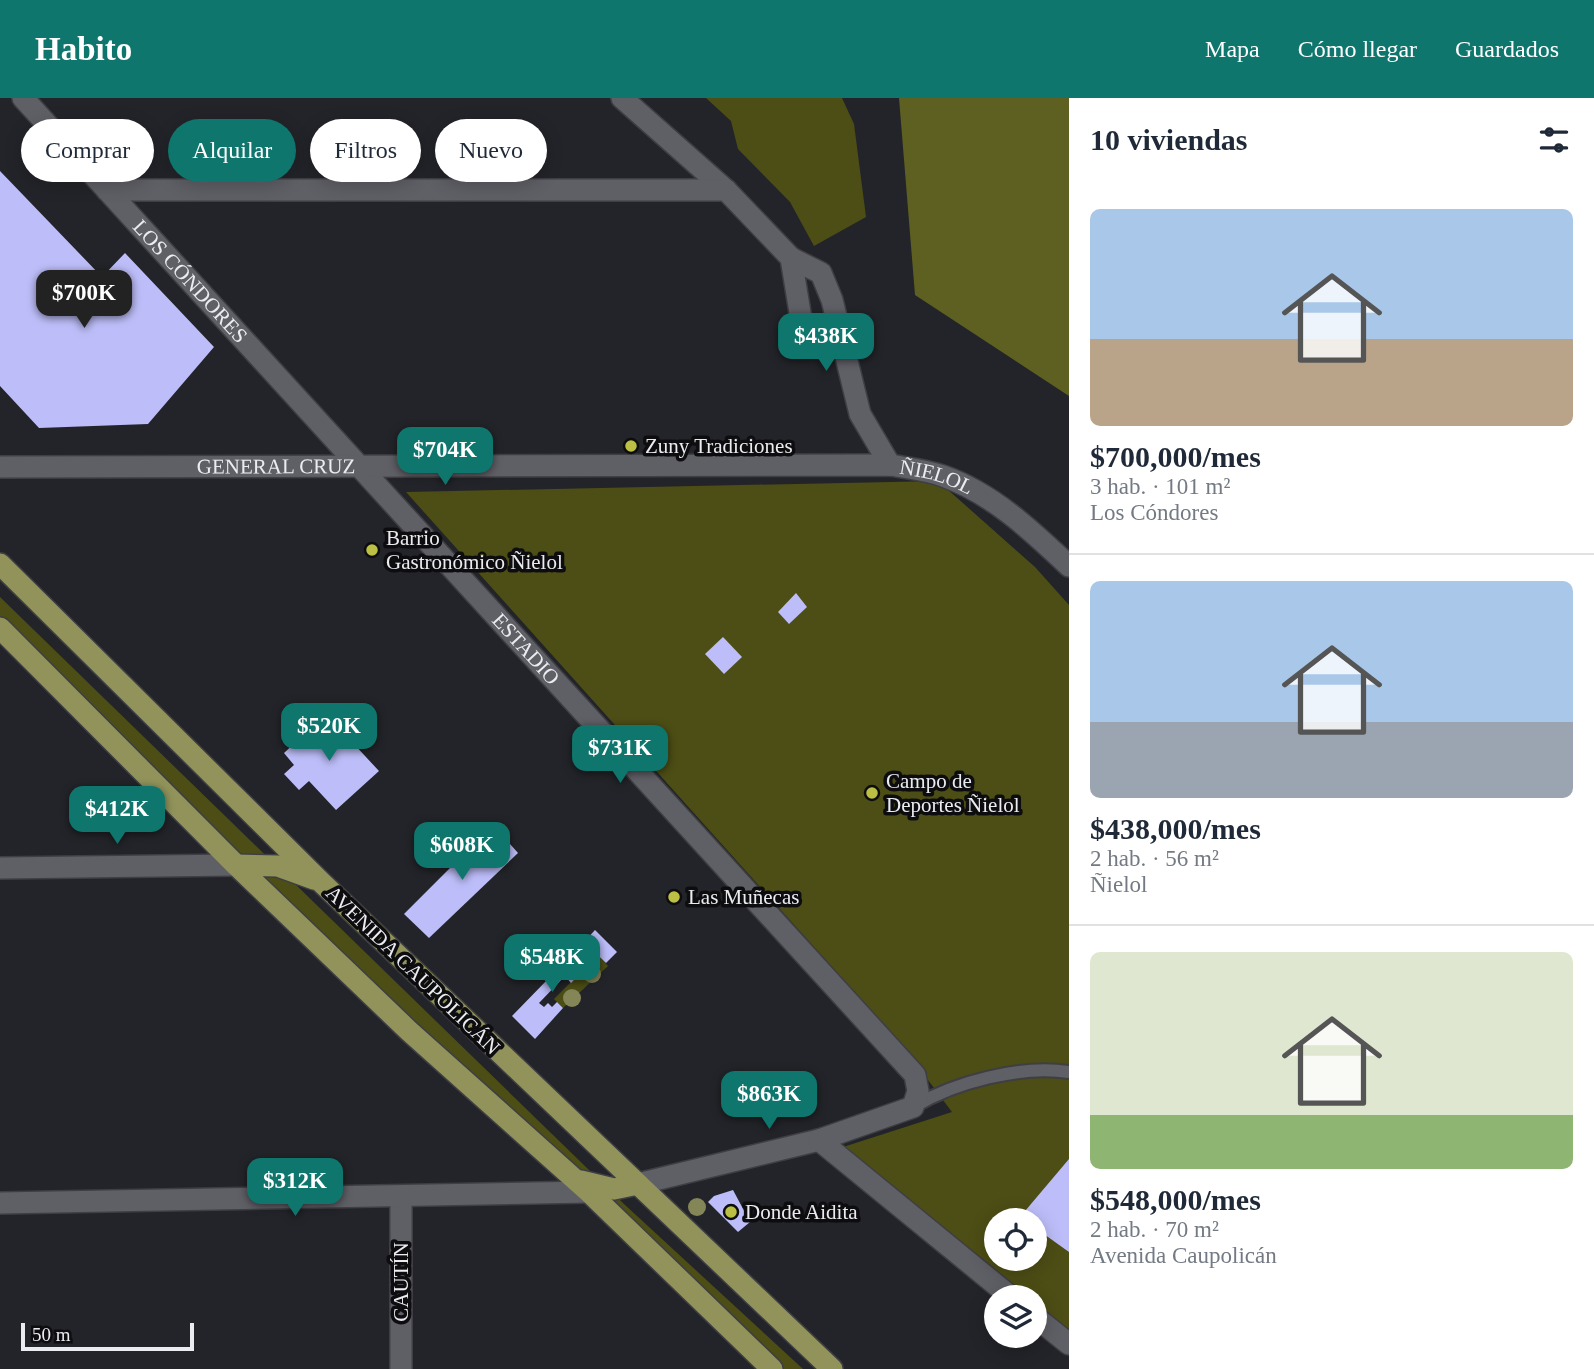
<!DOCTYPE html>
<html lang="es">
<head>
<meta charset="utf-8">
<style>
	body { margin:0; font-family:Georgia,serif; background:#f2f2f3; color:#1f2937; height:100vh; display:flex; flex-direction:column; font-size:26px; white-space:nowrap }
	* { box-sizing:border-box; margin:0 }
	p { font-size:23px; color:#747a83 }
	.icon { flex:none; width:38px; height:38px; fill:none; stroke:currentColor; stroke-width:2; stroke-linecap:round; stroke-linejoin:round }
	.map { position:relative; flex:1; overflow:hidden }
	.panel { display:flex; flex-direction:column; background:#fff; width:525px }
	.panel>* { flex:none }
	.banner { position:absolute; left:21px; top:21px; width:665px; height:63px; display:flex; gap:14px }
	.tools { position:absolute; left:984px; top:1110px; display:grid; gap:14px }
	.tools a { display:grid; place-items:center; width:63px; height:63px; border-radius:50%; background:#fff; box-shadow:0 4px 18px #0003; font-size:35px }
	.scale { position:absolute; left:21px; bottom:18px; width:173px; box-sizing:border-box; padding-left:7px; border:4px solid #ebecf0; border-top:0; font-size:19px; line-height:24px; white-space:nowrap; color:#ebecf0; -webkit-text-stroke:5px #0d0d10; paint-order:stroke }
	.price { position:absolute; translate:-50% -60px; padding:0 16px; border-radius:14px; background:#0f766e; color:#fff; font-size:23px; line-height:46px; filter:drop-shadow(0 2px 4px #0008) }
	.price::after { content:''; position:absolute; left:50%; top:42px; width:21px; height:16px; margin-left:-10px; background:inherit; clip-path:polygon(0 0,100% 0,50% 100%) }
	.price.selected { background:#222; color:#fff }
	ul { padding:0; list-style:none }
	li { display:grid; align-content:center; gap:14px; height:371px; padding:0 21px }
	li+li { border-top:2px solid #e0e1e3 }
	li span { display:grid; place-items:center; height:217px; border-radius:10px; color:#555 }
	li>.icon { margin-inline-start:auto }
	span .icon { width:126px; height:126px; fill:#fffc; stroke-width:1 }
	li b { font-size:30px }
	h2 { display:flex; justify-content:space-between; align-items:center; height:84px; padding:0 21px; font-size:30px }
	.pill { padding:0 24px; border-radius:32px; background:#fff; box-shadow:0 4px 18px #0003; font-size:24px; line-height:63px }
	.pill.selected { background:#0f766e; color:#fff }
	header { display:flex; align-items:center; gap:42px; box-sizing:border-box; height:98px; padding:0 35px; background:#0f766e; color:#fff }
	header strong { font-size:33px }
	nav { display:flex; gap:38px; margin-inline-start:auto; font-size:24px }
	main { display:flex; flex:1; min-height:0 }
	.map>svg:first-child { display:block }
</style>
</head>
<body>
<header>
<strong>Habito</strong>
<nav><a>Mapa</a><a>Cómo llegar</a><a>Guardados</a></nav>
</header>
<main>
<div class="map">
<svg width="1069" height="1271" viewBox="0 0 1069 1271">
	<rect width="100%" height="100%" fill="#232429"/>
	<g fill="#4d4e15" fill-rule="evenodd">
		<polygon points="706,0 842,0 854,26 866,119 814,148 790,104 738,51 731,23"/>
		<path d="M938 383 1035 469 1069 507V1239L1034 1210V1199H1020L840 1050 952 1014 925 978 927 975 406 394ZM996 1122H1034V1160H996Z"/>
		<polygon points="0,499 624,1106 803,1271 783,1271 244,764 0,526"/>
		<polygon points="598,857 608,868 563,910 554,901"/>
	</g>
	<polygon fill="#5e6022" points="899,0 1069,0 1069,298 915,197"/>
	<g fill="#bdbdf9">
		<polygon points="0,73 102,179 125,155 214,249 148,326 39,330 0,288"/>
		<polygon points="796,495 807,509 789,526 778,514"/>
		<polygon points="723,539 742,559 724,576 705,556"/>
		<polygon points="326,616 379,673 336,712 309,683 299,692 284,676 294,667 284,655"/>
		<polygon points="493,727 518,755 429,840 404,816"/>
		<polygon points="595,832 617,854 606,865 584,844"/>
		<polygon points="583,845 596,859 571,885 565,878 539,905 544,909 548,905 552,909 557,904 563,910 535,941 512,918"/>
		<polygon points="1069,1061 1069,1154 1034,1129 1034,1122 1020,1119"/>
		<polygon points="733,1092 750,1124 738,1134 708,1104 714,1098"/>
	</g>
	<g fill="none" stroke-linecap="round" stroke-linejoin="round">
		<g stroke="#3e3e43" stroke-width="16">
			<path id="lane" d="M913 1009C955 984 1020 967 1069 974"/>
		</g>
		<g stroke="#3e3e43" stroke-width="24">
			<g id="street">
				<path id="s1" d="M23 0 915 977 918 993 913 1009 819 1042 638 1086"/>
				<polyline points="622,0 726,92 791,160 805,245"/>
				<polyline points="107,92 726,92"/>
				<polyline points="791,160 821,175 832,202 860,316 890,367"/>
				<path id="s2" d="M0 369 890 367C907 370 926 372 943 378 992 395 1032 433 1069 468"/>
				<polyline points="0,770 236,767"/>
				<polyline points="819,1042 1011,1199"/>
				<polyline points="401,1098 401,1271"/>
				<polyline points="0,1105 589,1094"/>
				<polyline points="1034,1218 1069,1246"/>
			</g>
		</g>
		<g stroke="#3e3e43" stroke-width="24">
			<g id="primary">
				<polyline points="0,466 322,785 832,1271"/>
				<polyline points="0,530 236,767 409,933 589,1094 772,1271"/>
				<polyline points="236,767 278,768 314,781"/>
				<polyline points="581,1083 614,1091 638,1086"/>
			</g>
		</g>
		<use href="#lane" stroke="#5f5f66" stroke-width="12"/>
		<use href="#street" stroke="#5f5f66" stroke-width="21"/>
		<use href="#primary" stroke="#91935b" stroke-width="21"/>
	</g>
	<g fill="#848657">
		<circle cx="592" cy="876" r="9"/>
		<circle cx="572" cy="900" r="9"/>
		<circle cx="697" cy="1109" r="9"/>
	</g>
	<g fill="#bbc044" stroke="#0d0d10" stroke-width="2.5">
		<circle cx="631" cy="348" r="7"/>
		<circle cx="372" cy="452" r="7"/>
		<circle cx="872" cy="695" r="7"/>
		<circle cx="674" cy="799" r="7"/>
		<circle cx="731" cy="1114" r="7"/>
	</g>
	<g text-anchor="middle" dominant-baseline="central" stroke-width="7" stroke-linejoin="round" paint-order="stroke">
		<g font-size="21" fill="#ebecf0" stroke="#0d0d10">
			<text stroke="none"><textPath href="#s1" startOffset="248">LOS CÓNDORES</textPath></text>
			<text stroke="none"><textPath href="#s2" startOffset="276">GENERAL CRUZ</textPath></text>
			<text stroke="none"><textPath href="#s2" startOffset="938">ÑIELOL</textPath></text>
			<text stroke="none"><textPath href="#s1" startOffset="746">ESTADIO</textPath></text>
			<text transform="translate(413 872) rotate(44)">AVENIDA CAUPOLICÁN</text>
			<text transform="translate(401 1184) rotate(-90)">CAUTÍN</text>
		</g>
		<g font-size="21" fill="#ebecf0" stroke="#0d0d10" text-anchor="start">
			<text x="645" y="348">Zuny Tradiciones</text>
			<text x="386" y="440">Barrio<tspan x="386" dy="24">Gastronómico Ñielol</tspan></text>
			<text x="886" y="683">Campo de<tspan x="886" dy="24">Deportes Ñielol</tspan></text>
			<text x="688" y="799">Las Muñecas</text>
			<text x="745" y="1114">Donde Aidita</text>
		</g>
	</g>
</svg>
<div class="tools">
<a><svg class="icon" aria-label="locate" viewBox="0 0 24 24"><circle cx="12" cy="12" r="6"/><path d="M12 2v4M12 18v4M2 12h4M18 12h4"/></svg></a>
<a><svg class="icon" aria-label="layers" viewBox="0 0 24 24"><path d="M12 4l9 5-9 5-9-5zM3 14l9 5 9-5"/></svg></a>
</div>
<div class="scale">50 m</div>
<b class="price selected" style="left:84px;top:232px">$700K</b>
<b class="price" style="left:826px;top:275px">$438K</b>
<b class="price" style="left:445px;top:389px">$704K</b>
<b class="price" style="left:329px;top:665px">$520K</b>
<b class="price" style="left:620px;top:687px">$731K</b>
<b class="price" style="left:117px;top:748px">$412K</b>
<b class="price" style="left:462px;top:784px">$608K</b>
<b class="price" style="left:552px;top:896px">$548K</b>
<b class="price" style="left:769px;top:1033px">$863K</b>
<b class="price" style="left:295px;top:1120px">$312K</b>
<div class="banner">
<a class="pill">Comprar</a>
<a class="pill selected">Alquilar</a>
<a class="pill">Filtros</a>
<a class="pill">Nuevo</a>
</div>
</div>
<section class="panel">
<h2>10 viviendas<svg class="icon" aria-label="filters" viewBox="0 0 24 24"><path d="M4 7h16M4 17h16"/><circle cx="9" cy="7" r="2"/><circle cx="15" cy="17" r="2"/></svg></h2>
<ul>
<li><span style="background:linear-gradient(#a9c7e8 60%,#b9a48a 0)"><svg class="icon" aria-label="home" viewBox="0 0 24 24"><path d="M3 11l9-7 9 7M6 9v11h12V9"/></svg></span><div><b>$700,000/mes</b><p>3 hab. · 101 m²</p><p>Los Cóndores</p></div></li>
<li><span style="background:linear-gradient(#a9c7e8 65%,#9aa5b1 0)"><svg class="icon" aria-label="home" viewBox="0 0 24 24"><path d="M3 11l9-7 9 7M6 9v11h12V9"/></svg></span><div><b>$438,000/mes</b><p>2 hab. · 56 m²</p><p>Ñielol</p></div></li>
<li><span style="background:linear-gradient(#dfe7d0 75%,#8fb573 0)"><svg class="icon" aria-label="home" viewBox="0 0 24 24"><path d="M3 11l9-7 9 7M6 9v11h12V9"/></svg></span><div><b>$548,000/mes</b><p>2 hab. · 70 m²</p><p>Avenida Caupolicán</p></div></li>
</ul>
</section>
</main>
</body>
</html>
